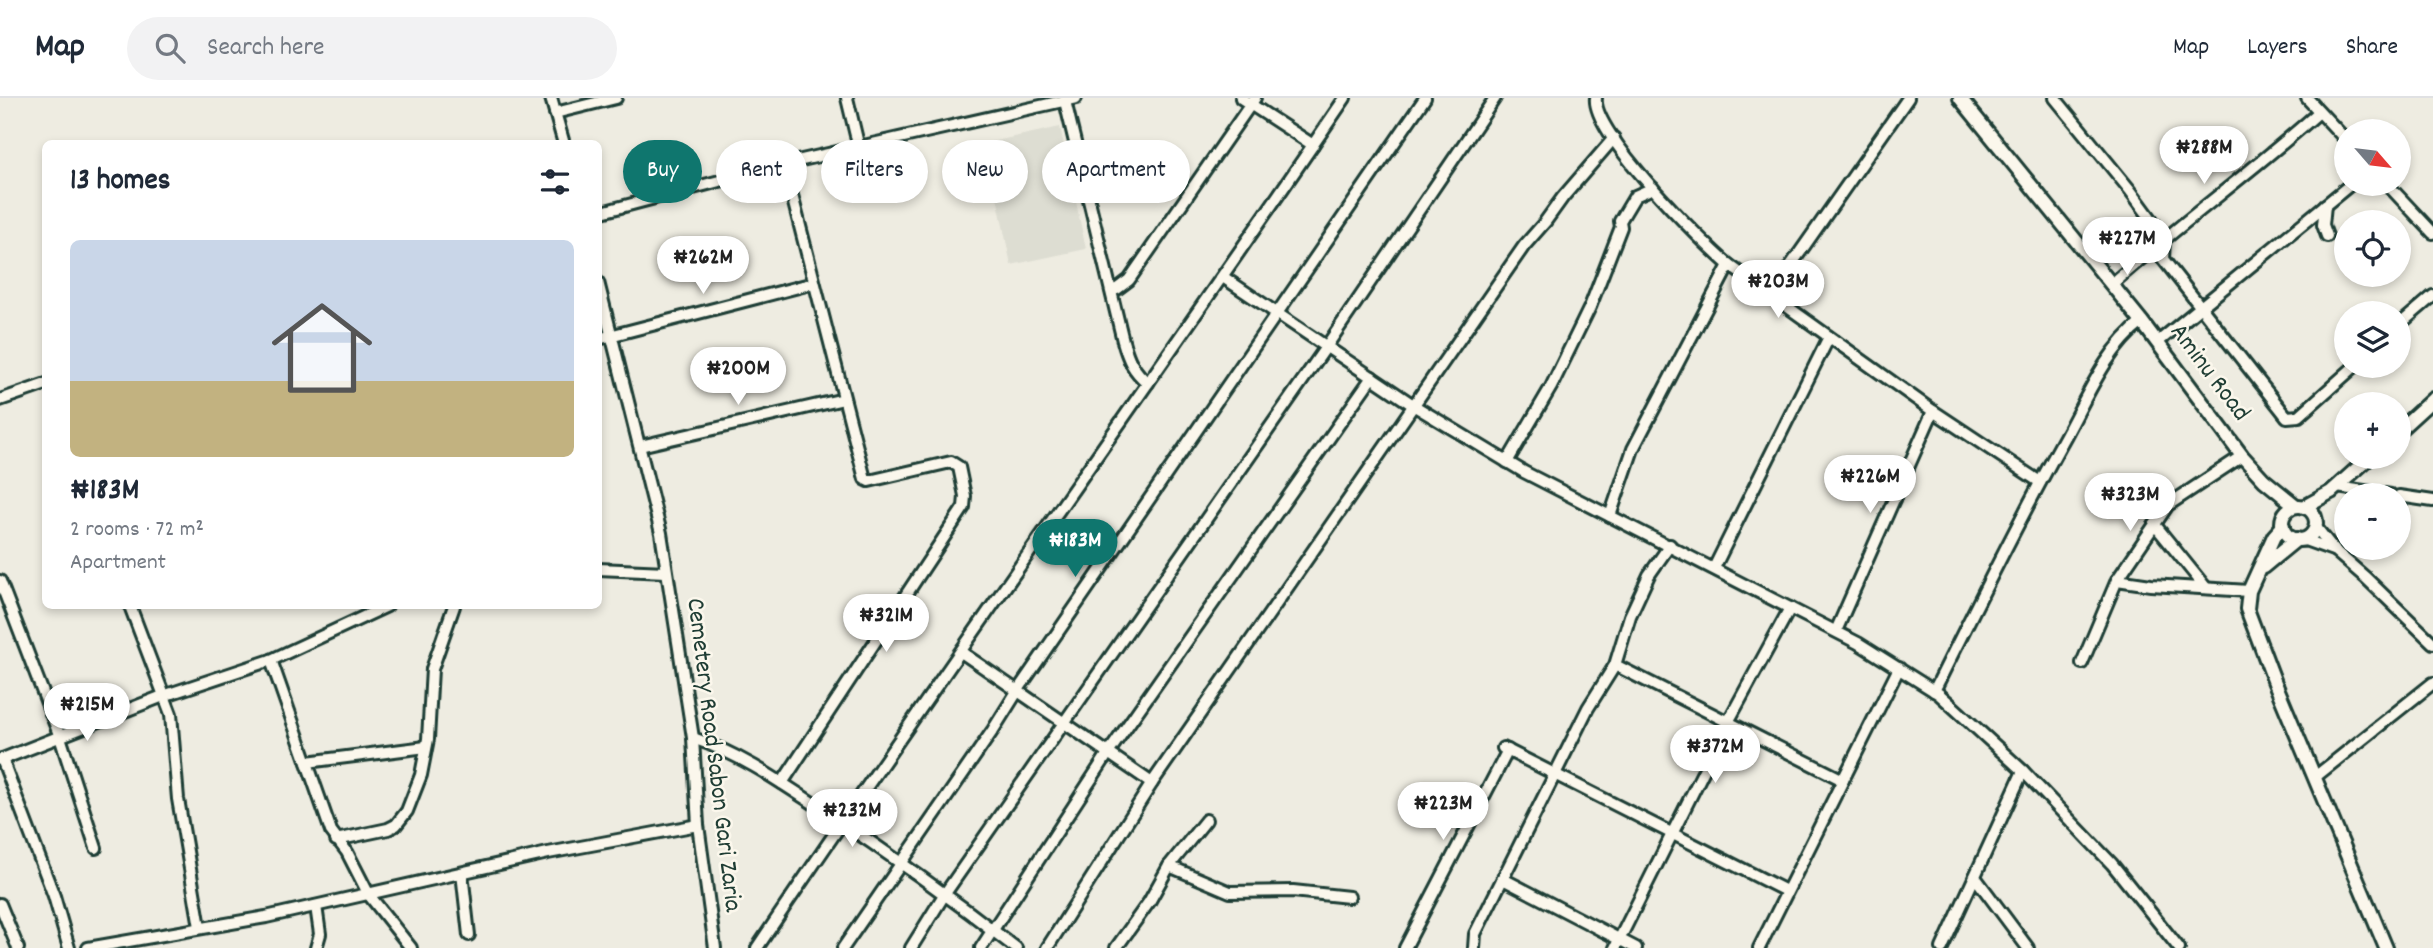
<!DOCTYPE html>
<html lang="en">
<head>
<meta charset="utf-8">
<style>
	body { margin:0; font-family:Dekko,sans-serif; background:#f2f2f3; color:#1f2937; height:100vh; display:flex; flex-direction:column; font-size:26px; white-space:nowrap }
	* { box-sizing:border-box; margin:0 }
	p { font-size:23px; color:#747a83 }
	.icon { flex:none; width:38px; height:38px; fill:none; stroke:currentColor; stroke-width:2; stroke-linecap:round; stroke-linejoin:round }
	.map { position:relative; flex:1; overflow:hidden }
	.sheet { position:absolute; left:42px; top:42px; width:560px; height:469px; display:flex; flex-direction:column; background:#fff; border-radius:10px; box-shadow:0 4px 10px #0003 }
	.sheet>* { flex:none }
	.banner { position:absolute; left:623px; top:42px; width:665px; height:63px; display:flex; gap:14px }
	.needle { width:46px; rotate:118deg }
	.tools { position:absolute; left:2334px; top:21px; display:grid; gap:14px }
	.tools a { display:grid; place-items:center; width:77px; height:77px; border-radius:50%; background:#fff; box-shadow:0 4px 10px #0003; font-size:35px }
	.price { position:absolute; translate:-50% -60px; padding:0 16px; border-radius:24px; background:#fff; color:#222; font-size:23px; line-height:46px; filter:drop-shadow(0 2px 4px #0008) }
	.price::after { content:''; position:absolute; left:50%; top:42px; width:21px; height:16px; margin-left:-10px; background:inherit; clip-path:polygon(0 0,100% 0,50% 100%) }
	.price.current { background:#0f766e; color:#fff }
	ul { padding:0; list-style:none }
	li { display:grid; align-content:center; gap:14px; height:371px; padding:0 28px }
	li+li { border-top:2px solid #e0e1e3 }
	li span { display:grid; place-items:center; height:217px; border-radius:10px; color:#555 }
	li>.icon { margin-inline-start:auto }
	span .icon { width:126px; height:126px; fill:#fffc; stroke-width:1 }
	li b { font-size:30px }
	h2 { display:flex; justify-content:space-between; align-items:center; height:84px; padding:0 28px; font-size:30px }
	.tag { padding:0 24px; border-radius:32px; background:#fff; box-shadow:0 4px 10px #0003; font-size:24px; line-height:63px }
	.tag.current { background:#0f766e; color:#fff }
	header { display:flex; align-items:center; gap:42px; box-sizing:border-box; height:98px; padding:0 35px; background:#fff; border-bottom:2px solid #e0e1e3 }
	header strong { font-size:33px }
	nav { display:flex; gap:38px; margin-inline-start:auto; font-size:24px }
	.search { width:490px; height:63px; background:#f2f2f3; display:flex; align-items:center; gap:18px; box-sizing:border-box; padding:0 24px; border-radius:38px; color:#747a83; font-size:26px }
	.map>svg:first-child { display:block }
</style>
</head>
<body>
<header>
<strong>Map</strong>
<div class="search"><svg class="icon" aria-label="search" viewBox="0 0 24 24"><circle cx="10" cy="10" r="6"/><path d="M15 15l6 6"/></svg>Search here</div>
<nav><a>Map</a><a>Layers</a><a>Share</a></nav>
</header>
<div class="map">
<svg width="2433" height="850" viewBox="0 0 2433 850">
	<rect width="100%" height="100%" fill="#eeece1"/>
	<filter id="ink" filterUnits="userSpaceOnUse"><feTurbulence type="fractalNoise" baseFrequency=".0143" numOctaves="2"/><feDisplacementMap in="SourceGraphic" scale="14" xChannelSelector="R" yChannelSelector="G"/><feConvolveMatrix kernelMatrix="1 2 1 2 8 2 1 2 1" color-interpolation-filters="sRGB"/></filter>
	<g filter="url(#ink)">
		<polygon fill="#ddddd2" points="1060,29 1086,151 1011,167 986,45"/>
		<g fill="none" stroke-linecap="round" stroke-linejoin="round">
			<g stroke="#1f3d34" stroke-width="16">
				<g id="minor">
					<polyline points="551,0 564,46"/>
					<polyline points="847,0 859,50"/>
					<polyline points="1241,0 1313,47"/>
					<path d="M1596 0C1591 34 1701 143 1729 167L1933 313 2040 384"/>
					<polyline points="2055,0 2130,92 2152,122 2164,141 2163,161 2287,319 2299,318 2355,268"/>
					<polyline points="2307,0 2347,43"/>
					<path d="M1065 3 1123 243C1128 261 1133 273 1148 285"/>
					<polyline points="555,15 616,0"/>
					<polyline points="2387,86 2433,135"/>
					<polyline points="2325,107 2323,127 2327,138"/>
					<polyline points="598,115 784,66 1076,0"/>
					<polyline points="1223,179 1413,307 1524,374 1858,545 1939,596 2023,673 2112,766 2179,850"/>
					<polyline points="598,184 661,435 693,640 698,727 715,850"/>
					<path d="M2112 186C2179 126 2252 74 2319 14"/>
					<polyline points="1111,192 1117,191 1129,182 1255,0"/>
					<polyline points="1770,197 1908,0"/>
					<polyline points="2399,227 2433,198"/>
					<polyline points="598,241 814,185"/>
					<polyline points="2158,244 2351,86"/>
					<polyline points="0,302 46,286"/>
					<polyline points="640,348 844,301"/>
					<polyline points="1507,364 1551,289 1590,209 1621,129 1620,123 1635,98 1653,90"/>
					<polyline points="2337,389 2391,397"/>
					<polyline points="2399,398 2433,403"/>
					<polyline points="1610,418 1633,351 1729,167"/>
					<polyline points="2155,427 2206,490"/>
					<polyline points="2315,428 2335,453 2366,480 2433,545"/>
					<polyline points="2302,441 2333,452"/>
					<polyline points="1714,470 1829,239"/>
					<polyline points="598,471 666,474"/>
					<polyline points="2117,482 2151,487 2249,493"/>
					<polyline points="0,483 60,639 96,750"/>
					<polyline points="130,508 171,616 178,701 200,829"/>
					<polyline points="1836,533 1933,313"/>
					<polyline points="961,554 1152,685"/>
					<polyline points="271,562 331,733 347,754 369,797 411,850"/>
					<polyline points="2082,565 2117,482 2168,407 2242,358"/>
					<polyline points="1615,567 1843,682"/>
					<path d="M1934 593C1977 507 2019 421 2066 337 2088 297 2106 252 2142 224"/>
					<path d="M693 640C740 656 779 683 820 710 887 754 953 801 1016 850"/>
					<polyline points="1503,650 1786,793"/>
					<polyline points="2,661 54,798 69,850"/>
					<polyline points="0,662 163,598 271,562 387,508"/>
					<polyline points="307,664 426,649"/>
					<polyline points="2315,679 2433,585"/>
					<polyline points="782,685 964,409 965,398 959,369 951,364 869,383 865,381 784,66"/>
					<polyline points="336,742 388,731 396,727 407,713 421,677 428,641 432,571 454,508"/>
					<polyline points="1169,768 1206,722"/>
					<polyline points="462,775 469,837"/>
					<polyline points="1975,779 2028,850"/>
					<polyline points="1503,781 1636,850"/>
					<polyline points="0,806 18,850"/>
					<polyline points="88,850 266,819 548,755 698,727"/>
					<polyline points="316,850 320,836 316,808"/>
					<path d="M757 850C949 564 1151 285 1345 0"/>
					<polyline points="843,850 993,632 1018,592 1425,0"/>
					<polyline points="911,850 944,797 1326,249 1495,0"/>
					<polyline points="981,850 1109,654 1372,279"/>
					<polyline points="1047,850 1152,685 1524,148 1545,124 1563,99 1614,40"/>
					<polyline points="1116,850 1149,804 1169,768 1230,794 1293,793 1349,799"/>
					<polyline points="1405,850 1508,652"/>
					<polyline points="1474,850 1475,836 1588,610 1615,567 1630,518 1649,477 1670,447"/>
					<polyline points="1615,850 1728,624 1790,510"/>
					<polyline points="1759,850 1899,570"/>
					<polyline points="1942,850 2023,673"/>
				</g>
			</g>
			<g stroke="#1f3d34" stroke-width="18">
				<g id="tertiary">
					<polyline points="1960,0 2142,224 2242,358 2264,382 2296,408"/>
					<polyline points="2399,332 2433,301"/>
					<circle cx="2299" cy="425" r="17"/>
					<polyline points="2304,409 2331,394 2370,359"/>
					<polyline points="2283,428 2274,438 2249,493 2247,511 2275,585 2386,850"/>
					<polyline points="2263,469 2297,441"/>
				</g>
			</g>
			<use href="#minor" stroke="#fbf7ec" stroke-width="10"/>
			<use href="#tertiary" stroke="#fbf7ec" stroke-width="12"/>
		</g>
	</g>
	<g text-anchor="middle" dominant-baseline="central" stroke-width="5" stroke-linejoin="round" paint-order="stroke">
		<g font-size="26" fill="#1f3d34" stroke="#fbf7ec">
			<text transform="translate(2209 275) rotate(53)">Aminu Road</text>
			<text transform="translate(713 657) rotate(83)">Cemetery Road Sabon Gari Zaria</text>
		</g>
	</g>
</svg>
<div class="tools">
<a><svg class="needle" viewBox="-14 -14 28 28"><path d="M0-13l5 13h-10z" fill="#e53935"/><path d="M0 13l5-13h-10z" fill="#747a83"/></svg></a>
<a><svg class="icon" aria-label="locate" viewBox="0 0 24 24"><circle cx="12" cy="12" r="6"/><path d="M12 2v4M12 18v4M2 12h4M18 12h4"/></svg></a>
<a><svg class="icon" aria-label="layers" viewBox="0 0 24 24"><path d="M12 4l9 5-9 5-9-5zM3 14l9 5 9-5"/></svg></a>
<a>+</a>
<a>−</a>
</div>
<b class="price" style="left:2204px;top:88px">₦288M</b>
<b class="price" style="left:2127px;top:179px">₦227M</b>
<b class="price" style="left:703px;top:198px">₦262M</b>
<b class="price" style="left:1778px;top:222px">₦203M</b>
<b class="price" style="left:738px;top:309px">₦200M</b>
<b class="price" style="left:1870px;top:417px">₦226M</b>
<b class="price" style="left:2130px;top:435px">₦323M</b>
<b class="price current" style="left:1075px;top:481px">₦183M</b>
<b class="price" style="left:886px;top:556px">₦321M</b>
<b class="price" style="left:87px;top:645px">₦215M</b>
<b class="price" style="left:1715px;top:687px">₦372M</b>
<b class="price" style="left:1443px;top:744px">₦223M</b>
<b class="price" style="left:852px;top:751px">₦232M</b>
<div class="banner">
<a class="tag current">Buy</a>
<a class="tag">Rent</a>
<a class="tag">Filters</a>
<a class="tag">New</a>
<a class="tag">Apartment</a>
</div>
<section class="sheet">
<h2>13 homes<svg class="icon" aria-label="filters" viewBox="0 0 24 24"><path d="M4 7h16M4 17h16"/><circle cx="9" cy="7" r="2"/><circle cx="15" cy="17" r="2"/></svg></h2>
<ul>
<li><span style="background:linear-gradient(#c9d6e8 65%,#c2b280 0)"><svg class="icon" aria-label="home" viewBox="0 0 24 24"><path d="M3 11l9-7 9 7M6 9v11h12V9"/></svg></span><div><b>₦183M</b><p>2 rooms · 72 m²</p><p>Apartment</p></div></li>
</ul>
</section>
</div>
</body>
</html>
